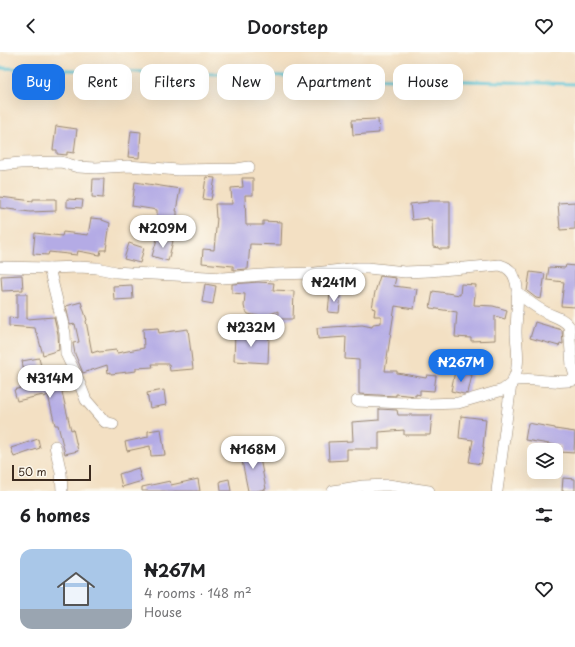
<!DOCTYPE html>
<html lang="en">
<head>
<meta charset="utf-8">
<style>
	body { margin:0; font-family:"Playpen Sans",sans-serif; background:#f2f2f2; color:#202124; height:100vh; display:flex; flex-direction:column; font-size:15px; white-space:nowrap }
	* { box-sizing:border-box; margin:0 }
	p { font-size:13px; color:#757577 }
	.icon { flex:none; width:22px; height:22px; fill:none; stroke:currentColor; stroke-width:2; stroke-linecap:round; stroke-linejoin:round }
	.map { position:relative; height:439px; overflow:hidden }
	.details { display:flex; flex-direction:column; background:#fff; flex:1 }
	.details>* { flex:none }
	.hud { position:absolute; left:12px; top:12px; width:551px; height:36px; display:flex; gap:8px }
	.controls { position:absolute; left:527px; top:391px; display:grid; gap:8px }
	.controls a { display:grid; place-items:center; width:36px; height:36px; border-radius:8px; background:#fff; box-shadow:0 4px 16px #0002; font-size:20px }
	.scale { position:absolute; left:12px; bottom:10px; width:79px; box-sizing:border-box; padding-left:4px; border:2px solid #3b2a1e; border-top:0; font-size:11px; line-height:14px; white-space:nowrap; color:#3b2a1e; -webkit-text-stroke:3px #fbf7ec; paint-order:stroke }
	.price { position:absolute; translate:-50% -34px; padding:0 9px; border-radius:14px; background:#fff; color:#222; font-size:13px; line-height:26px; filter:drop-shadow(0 1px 2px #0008) }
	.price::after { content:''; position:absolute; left:50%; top:24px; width:12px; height:9px; margin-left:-6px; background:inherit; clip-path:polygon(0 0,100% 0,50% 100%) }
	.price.selected { background:#1a73e8; color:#fff }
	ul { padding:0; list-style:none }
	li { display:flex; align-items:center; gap:12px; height:100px; padding:0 20px }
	li span { display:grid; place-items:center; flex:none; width:112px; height:80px; border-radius:12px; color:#555 }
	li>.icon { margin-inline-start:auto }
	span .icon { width:48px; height:48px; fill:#fffc; stroke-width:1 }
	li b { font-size:17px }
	h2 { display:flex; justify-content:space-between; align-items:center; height:48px; padding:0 20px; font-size:17px }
	.tag { padding:0 14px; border-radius:12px; background:#fff; box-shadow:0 4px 16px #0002; font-size:14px; line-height:36px }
	.tag.selected { background:#1a73e8; color:#fff }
	header { display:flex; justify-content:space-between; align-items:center; height:52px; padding:0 20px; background:#fff; font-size:18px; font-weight:600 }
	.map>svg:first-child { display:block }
</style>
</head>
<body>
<header><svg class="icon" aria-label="back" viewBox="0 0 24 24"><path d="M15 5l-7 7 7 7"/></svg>Doorstep<svg class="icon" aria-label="heart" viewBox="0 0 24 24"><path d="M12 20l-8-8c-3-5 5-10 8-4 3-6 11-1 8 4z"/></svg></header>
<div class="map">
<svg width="575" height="439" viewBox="0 0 575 439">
	<rect width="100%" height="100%" fill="#fbf7ec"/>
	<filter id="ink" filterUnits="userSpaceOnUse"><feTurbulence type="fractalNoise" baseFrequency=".025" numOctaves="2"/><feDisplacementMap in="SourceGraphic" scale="8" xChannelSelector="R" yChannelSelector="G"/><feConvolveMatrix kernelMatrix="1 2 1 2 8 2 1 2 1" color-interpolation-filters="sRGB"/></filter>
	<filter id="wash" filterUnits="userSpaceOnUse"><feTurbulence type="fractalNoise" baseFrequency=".012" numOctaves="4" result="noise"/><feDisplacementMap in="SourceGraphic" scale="16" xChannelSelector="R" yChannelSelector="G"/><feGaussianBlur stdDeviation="0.9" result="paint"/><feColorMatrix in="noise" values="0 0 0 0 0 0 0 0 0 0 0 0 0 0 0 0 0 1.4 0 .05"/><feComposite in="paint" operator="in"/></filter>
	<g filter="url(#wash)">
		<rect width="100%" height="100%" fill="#f3e0c3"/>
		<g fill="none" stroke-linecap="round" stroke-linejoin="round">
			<polyline stroke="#5ac4d7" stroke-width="3" points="0,16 575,32"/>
		</g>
		<g id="blocks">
			<g fill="#b4abe5">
				<polygon points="378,67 379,81 353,83 352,68"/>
				<polygon points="56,74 77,77 74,101 67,100 67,103 57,102 57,98 53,98"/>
				<polygon points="131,79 141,80 139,106 128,105"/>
				<polygon points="206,125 215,126 211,148 203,147"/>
				<polygon points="242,126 253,126 253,143 245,143 246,173 263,173 263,169 282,170 281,193 250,192 248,217 233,218 233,214 202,211 203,197 214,198 217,166 216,166 215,152 232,152 231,136 243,135"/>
				<polygon points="93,127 104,127 103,146 92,145"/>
				<polygon points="135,130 180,137 176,159 177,159 177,169 157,168 157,158 132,154"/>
				<polygon points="0,145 33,149 33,147 56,147 56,159 30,160 0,156"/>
				<polygon points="67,147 83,148 82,156 67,155"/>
				<polygon points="428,149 450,149 450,197 439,197 439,196 433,195 432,168 428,168 428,166 412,168 410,152 428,150"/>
				<polygon points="575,150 575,177 560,178 558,151"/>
				<polygon points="91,166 102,167 102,168 110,171 106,198 101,198 100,203 78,199 77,203 49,200 48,203 33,202 35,181 62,184 63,180 88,183"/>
				<polygon points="158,184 173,189 168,209 152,204"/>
				<polygon points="129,191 144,196 140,211 124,207"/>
				<polygon points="566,213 575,214 575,255 561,254 564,230 547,228 549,215 565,216"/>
				<polygon points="530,220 545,222 541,247 536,246 527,239"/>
				<polygon points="22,223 23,238 2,239 1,224"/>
				<polygon points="380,224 396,226 394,234 417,237 414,257 395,254 390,286 385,319 397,319 397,321 426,326 427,323 436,324 434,339 420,338 420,343 416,342 416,344 396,342 396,344 359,342 359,308 345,307 346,285 318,287 317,276 362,273 372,275 373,272 381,271 381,264 374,264 375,257 372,256 375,240"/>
				<polygon points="258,230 274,231 273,238 294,239 293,267 278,267 278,259 263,265 248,262 245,258 244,254 245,242 232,241 232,232"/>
				<polygon points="205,232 216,234 213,252 202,250"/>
				<polygon points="461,232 476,233 474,253 493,254 507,258 505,267 495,264 495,288 471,289 471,286 455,285 457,260 430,256 433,239 460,243"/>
				<polygon points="132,233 133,247 114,248 113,234"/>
				<polygon points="330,241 341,242 339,261 328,260"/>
				<polygon points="17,242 27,242 27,267 54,265 58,282 59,298 43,303 37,281 36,281 35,276 9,274 9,265 17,266"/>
				<polygon points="81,250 87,268 86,269 92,301 98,299 99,300 116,298 117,301 144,296 143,277 158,276 159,281 188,277 193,317 170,319 169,312 152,312 153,315 136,316 136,319 111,322 111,320 108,321 107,313 83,321 75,302 73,291 79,290 75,272 70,273 66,254"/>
				<polygon points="535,270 562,278 563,292 560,291 559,294 530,286"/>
				<polygon points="235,280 249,280 249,284 269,285 268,311 234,309"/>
				<polygon points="39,306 45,331 69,324 71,328 73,337 62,340 71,378 73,377 78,399 65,402 58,373 55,373 48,343 44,345 43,343 17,349 14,338 27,334 22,309"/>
				<polygon points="455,319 472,323 468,341 464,342 451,339"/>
				<polygon points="164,338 166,353 150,356 147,341"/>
				<polygon points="379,357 397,358 398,363 432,363 430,383 404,383 404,378 379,380 379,397 347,397 347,408 329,409 328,390 353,389 352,370 379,368"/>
				<polygon points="461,364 486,367 483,395 484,395 481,412 469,410 473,388 459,386"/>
				<polygon points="528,371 555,376 555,377 575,380 574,401 560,400 561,394 525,388"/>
				<polygon points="161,377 165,403 151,404 150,394 127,399 125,390 148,385 148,379"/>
				<polygon points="38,387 40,396 14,405 11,396"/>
				<polygon points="258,396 266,437 256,439 248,439 240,399"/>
				<polygon points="138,416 142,429 122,435 119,422"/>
				<polygon points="563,426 575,427 575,439 562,439"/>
				<polygon points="198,427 200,439 142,439 142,435 170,429 171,433"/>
				<polygon points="229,427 231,439 221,439 220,429"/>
			</g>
		</g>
	</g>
	<g filter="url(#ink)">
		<use href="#blocks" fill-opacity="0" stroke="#978570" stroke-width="1"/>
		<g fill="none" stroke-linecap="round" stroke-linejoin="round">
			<g stroke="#978570" stroke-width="12">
				<g id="minor">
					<polyline points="0,113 20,111 61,110 78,115 96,116 110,115 128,114 178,118 237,117 249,115"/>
					<path d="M0 215 49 216 78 215 97 216 116 220 130 221 174 223 223 226 276 222 315 221 358 216H368L405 220 429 219 500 213C507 215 513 220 515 227 520 239 516 266 516 280 516 291 519 303 517 314 517 321 514 326 511 332L497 439"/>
					<polyline points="49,216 65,281 66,302 77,325 86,348 105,370 113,372"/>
					<path d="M517 241C527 248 536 256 547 261 555 265 563 266 569 274L572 314 575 324"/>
					<path d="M513 328C521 328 529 327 536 328 550 329 562 331 575 328"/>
					<polyline points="357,349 428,352 458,351 503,338 511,332"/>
					<polyline points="55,394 61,421 62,439"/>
					<polyline points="333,439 363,434 388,433 429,439"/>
				</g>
			</g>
			<use href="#minor" stroke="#fff" stroke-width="11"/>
		</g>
	</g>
</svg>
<div class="controls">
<a><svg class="icon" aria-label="layers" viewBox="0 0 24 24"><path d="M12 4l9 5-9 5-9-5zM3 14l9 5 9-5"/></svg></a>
</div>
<div class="scale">50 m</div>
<b class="price" style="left:163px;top:197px">₦209M</b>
<b class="price" style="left:334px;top:251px">₦241M</b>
<b class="price" style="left:251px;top:296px">₦232M</b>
<b class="price selected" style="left:461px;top:331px">₦267M</b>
<b class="price" style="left:50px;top:347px">₦314M</b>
<b class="price" style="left:253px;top:418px">₦168M</b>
<div class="hud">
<a class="tag selected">Buy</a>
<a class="tag">Rent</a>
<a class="tag">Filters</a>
<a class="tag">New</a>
<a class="tag">Apartment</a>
<a class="tag">House</a>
</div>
</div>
<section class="details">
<h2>6 homes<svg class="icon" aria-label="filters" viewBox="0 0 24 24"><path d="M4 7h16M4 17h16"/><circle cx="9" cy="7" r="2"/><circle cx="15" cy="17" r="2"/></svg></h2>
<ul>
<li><span style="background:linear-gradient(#a9c7e8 75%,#9aa5b1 0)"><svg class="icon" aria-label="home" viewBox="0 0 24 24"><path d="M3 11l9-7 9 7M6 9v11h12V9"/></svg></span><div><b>₦267M</b><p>4 rooms · 148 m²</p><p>House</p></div><svg class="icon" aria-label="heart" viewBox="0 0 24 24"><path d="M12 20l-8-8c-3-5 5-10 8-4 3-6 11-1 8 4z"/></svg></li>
</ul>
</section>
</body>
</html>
